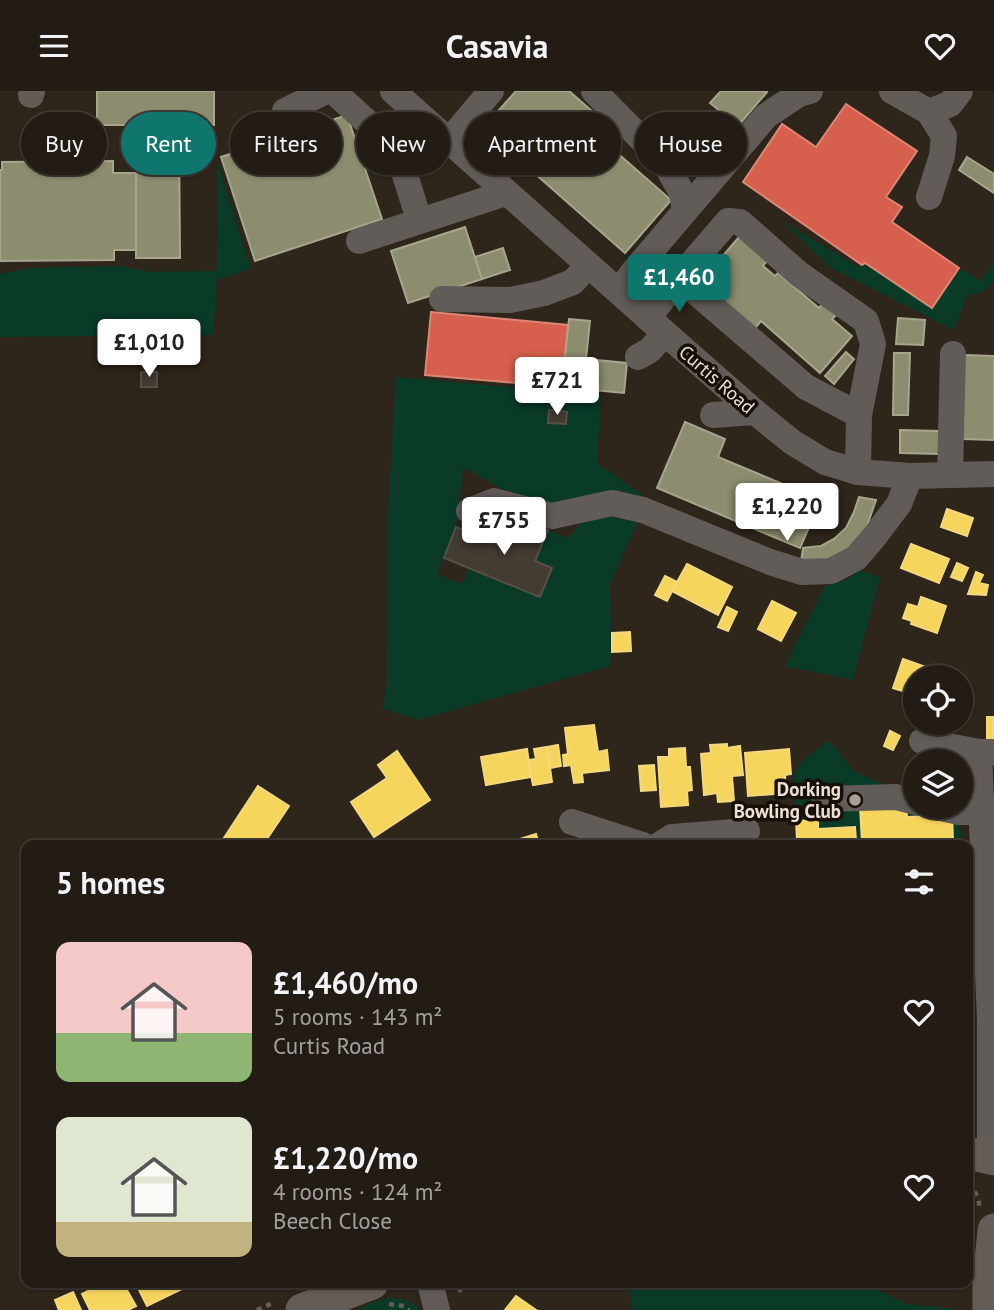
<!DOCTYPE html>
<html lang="en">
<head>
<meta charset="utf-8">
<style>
	body { margin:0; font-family:"PT Sans",sans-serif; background:#2e2922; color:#f1f3f6; height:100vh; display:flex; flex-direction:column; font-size:26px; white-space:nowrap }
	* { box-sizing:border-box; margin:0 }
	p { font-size:23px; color:#a2a1a0 }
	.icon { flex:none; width:38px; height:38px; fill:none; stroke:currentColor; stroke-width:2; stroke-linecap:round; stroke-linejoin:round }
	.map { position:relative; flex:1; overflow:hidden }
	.side { position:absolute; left:21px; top:749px; width:952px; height:448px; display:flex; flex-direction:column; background:#221c14; border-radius:14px; box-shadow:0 2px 5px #0004,0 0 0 2px #3f3a34 }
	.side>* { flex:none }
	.hud { position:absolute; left:21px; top:21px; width:952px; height:63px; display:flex; gap:14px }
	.fabs { position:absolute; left:903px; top:574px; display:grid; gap:14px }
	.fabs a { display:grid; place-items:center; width:70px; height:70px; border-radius:50%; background:#221c14; box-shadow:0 2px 5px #0004,0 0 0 2px #3f3a34; font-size:35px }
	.price { position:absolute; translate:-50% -60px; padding:0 16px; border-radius:7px; background:#fff; color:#222; font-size:23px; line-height:46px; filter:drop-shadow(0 2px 4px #0008) }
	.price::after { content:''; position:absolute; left:50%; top:42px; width:21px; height:16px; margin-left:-10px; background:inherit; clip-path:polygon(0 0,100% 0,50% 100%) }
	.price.on { background:#0f766e; color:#fff }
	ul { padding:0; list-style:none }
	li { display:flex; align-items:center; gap:21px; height:175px; padding:0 35px }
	li span { display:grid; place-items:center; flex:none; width:196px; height:140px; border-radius:14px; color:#555 }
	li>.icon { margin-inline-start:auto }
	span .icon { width:84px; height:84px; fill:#fffc; stroke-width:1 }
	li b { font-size:30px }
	h2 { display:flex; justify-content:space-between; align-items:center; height:84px; padding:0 35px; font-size:30px }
	.pill { padding:0 24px; border-radius:32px; background:#221c14; box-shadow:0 2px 5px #0004,0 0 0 2px #3f3a34; font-size:24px; line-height:63px }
	.pill.on { background:#0f766e; color:#fff }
	header { display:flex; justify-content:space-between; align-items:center; height:91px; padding:0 35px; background:#221c14; font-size:32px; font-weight:700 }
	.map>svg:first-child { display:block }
</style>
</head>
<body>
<header><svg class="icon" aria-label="menu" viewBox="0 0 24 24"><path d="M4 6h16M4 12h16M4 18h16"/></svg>Casavia<svg class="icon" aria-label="heart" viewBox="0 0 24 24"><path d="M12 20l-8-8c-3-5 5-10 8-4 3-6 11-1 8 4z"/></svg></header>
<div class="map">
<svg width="994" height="1219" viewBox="0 0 994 1219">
	<rect width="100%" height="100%" fill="#2e251b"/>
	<g fill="#0a3b27">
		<polygon points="218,72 251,178 217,189 213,244 0,246 0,183 29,177 120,175 150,181 217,180"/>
		<polygon points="783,131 858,176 865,172 932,217 959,177 981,190 994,173 994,191 983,201 967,204 954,239 831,177"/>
		<polygon points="396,286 601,304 597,372 648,408 536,415 463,377 456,436 437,483 462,493 469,478 540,506 552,477 535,470 548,439 567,447 582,432 604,425 638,430 610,493 612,560 610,575 417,629 382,617 387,593 388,421"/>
		<polygon points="860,479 880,486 853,589 785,575 824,496 850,487"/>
		<polygon points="829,649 854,680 880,692 915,702 960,734 962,754 797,754 793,685 800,672"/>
		<polygon points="611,1192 865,1192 906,1213 947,1217 951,1219 632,1219 630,1201"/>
		<path d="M388 1207C401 1208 411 1208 420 1219H361L367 1213Z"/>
	</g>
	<g fill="#f6d55c" stroke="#f3d880" stroke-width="2">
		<polygon points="947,418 973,427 967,445 941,436"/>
		<polygon points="911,453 949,468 939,492 901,477"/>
		<polygon points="957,472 968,477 962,490 951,486"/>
		<polygon points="687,473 732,496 718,524 672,500"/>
		<polygon points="976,481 983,484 979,492 988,494 986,504 968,503"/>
		<polygon points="665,485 677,491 667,510 655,504"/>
		<polygon points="921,506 946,515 937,542 911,533 912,530 903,527 908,513 918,516"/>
		<polygon points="772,510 796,522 781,550 758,538"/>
		<polygon points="727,516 737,521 728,540 718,536"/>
		<polygon points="630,541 631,560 612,561 612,542"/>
		<polygon points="903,568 926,576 922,586 915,586 915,604 893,597"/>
		<polygon points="987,626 994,626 994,650 987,649"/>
		<polygon points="594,634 598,661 607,659 609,679 582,682 583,691 574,692 571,674 564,675 563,664 568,663 565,637"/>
		<polygon points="890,640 900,645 893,659 884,655"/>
		<polygon points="727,653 727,657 740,655 743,684 732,685 734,710 718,711 717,702 704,704 701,663 711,662 710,654"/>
		<polygon points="558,654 561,675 550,677 547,656"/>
		<polygon points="547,656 552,691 533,694 528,669 536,668 534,658"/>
		<polygon points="685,657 686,676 690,676 692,699 687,700 688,714 661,716 658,666 669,666 669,658"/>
		<polygon points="527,658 531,686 486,694 481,666"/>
		<polygon points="789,658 791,683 785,684 786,702 748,705 745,662"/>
		<polygon points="397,660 430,709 374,746 351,711 387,687 378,674"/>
		<polygon points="654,674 656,699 641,700 639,675"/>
		<polygon points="258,695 289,715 263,754 229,754 222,750"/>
		<polygon points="906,713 907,726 952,724 953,748 862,753 860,715"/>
		<polygon points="818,729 818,738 855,736 856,749 811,752 811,748 797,749 796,730"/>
		<polygon points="536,743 539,754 522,754 520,748"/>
		<polygon points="104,1192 123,1192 136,1215 128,1219 90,1219 82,1203"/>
		<polygon points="138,1192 194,1192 147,1215 136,1193"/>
		<polygon points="73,1201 81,1219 59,1219 55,1209"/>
		<polygon points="516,1205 536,1219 505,1219"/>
	</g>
	<g fill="#d6604d" stroke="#dc8676" stroke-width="2">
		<polygon points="846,13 917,60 886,106 902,116 892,131 959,177 932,217 865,172 862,174 743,91 782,33 816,56"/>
		<polygon points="431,221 568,234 562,296 425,284"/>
	</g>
	<g fill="#8c8c6e" stroke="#a8a58d" stroke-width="2">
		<polygon points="97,0 214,0 214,34 179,34 180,167 136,167 136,34 97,34"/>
		<polygon points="516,0 569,0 592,20 582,31 671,109 625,162 483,37"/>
		<polygon points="721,0 765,0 767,1 738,35 710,12"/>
		<polygon points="347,24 382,128 255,170 221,66"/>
		<polygon points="967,66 994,83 994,102 959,79"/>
		<polygon points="113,70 113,82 136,82 136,159 114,159 114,169 0,170 0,79 2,79 2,71"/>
		<polygon points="465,136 482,188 408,212 391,160"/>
		<polygon points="739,146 767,170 763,175 775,185 778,182 819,217 824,211 837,223 832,228 852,245 820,282 761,230 750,243 691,192 710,170 715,174"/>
		<polygon points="503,157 510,179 482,188 475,166"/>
		<polygon points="898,227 925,229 923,254 896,253"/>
		<polygon points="569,228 590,230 586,268 627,272 624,302 562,296"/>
		<polygon points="846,261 854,268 834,293 825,285"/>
		<polygon points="894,262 910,262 908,324 893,324"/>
		<polygon points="964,264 994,265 994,349 963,348"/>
		<polygon points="685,331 725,348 718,366 821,409 800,457 657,397"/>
		<polygon points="900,339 939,340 939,363 900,362"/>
		<polygon points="859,406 876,409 867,435 859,449 841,463 824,470 801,471 803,457 821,455 834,448 846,437 854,421"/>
	</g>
	<g fill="#433c33" stroke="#585047" stroke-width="2">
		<rect x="141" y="281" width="16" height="15"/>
		<polygon points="549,319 567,321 566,333 548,332"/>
		<polygon points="517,427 548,439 535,470 552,477 540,506 444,467 456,436 505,456"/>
	</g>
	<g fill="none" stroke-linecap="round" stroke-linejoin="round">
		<g stroke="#645d59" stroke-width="4.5" stroke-dasharray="5 5" stroke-linecap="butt">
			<path d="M968 1093C974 1097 980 1109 979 1116"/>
			<polyline points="459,1201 465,1192"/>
			<polyline points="389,1213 404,1215 409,1219"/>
			<polyline points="257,1219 275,1211"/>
		</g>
		<g stroke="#625c59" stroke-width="26">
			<polyline points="333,0 379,42 402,74 415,116"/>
			<polyline points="393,0 665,242 755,321 792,351 825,371 858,381 910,385 994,383"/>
			<polyline points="594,0 665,72 682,102 685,120"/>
			<polyline points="892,0 929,21 950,13 960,0"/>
			<polyline points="31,4 32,0"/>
			<polyline points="285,20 326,0"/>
			<polyline points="449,50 491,0"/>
			<polyline points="929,106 942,65 944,45 929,21"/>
			<polyline points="359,150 506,102"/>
			<polyline points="619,200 634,180 766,25 799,3 810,0"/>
			<polyline points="442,208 510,209 544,202 573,191 588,174"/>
			<polyline points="648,227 679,187"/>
			<polyline points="638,266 650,259 665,242"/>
			<polyline points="713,324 755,321"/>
			<polyline points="858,381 859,324 873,253 866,230 799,183 740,131 728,130 679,187 806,296 859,324"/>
			<polyline points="950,383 953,263"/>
			<polyline points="469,420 494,410 552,425 612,412 643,419 770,471 802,481 831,480 856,467 874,446 899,413 910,385"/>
			<polyline points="922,650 979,661 994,661"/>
			<polyline points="979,661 990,930 990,1068"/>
			<polyline points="824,708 896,706 915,711"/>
			<polyline points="937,716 959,721 981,721"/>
			<polyline points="572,731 643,754"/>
			<polyline points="659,754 672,746 747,740"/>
			<polyline points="430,1192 437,1219"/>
		</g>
		<g stroke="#645c57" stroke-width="33">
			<polyline points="968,1062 994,1068"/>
			<polyline points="302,1219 372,1192"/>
			<polyline points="989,1219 989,1190 994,1139"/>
		</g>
	</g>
	<circle fill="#a99f94" stroke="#181008" stroke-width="2.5" cx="855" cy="709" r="7"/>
	<g text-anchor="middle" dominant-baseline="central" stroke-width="7" stroke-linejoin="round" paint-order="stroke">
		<g font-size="19" fill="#ebe0d5" stroke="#181008">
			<text transform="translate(717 288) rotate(41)">Curtis Road</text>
		</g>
		<g font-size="19" font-weight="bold" fill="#ebe0d5" stroke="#181008" text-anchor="end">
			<text x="841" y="698">Dorking<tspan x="841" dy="22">Bowling Club</tspan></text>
		</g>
	</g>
</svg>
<div class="fabs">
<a><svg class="icon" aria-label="locate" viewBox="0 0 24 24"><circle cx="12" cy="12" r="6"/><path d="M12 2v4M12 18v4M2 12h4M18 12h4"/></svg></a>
<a><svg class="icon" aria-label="layers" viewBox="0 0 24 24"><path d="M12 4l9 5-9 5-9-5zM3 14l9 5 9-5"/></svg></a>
</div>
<b class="price on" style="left:679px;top:223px">£1,460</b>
<b class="price" style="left:149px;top:288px">£1,010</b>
<b class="price" style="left:557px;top:326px">£721</b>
<b class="price" style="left:787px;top:452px">£1,220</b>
<b class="price" style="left:504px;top:466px">£755</b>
<div class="hud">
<a class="pill">Buy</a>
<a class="pill on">Rent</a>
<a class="pill">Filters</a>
<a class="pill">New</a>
<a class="pill">Apartment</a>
<a class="pill">House</a>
</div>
<section class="side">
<h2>5 homes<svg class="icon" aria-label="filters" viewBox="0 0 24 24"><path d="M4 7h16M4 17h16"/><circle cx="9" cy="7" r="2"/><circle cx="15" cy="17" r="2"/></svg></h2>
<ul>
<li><span style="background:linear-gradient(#f6c9c9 65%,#8fb573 0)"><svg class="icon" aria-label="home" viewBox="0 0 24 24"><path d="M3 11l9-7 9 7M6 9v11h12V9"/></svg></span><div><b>£1,460/mo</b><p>5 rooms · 143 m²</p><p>Curtis Road</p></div><svg class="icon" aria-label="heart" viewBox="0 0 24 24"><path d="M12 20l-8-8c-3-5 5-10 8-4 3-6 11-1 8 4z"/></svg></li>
<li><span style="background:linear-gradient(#dfe7d0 75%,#c2b280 0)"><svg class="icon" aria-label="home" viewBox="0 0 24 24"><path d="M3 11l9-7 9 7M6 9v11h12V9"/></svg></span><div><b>£1,220/mo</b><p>4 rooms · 124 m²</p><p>Beech Close</p></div><svg class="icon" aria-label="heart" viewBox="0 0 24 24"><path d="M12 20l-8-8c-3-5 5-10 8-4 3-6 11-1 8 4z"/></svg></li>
</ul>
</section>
</div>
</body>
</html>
